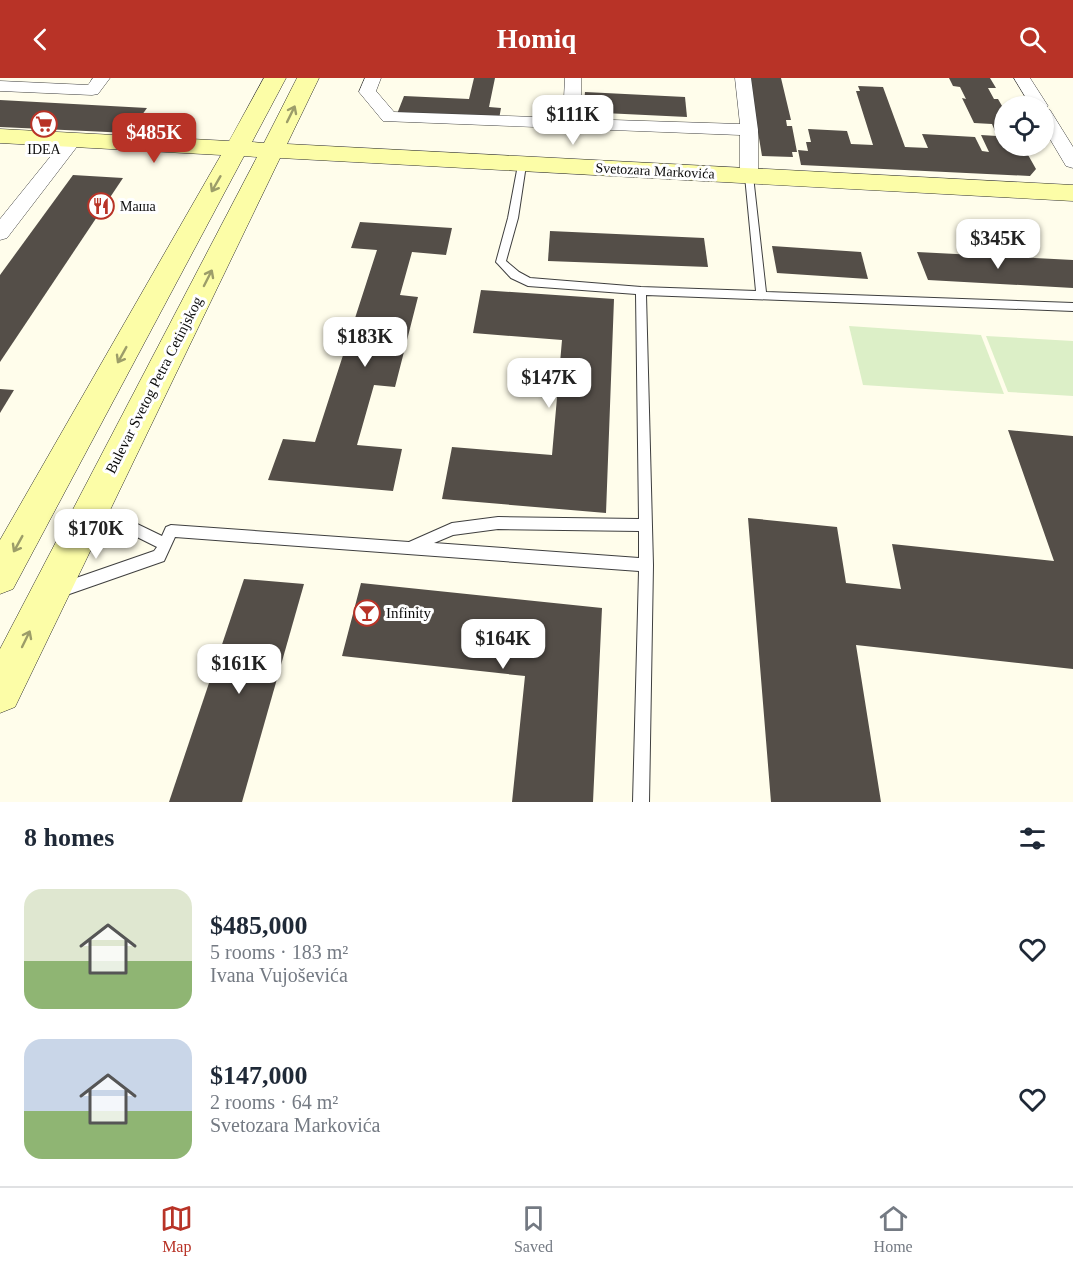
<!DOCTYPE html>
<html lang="en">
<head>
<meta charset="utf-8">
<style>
	body { margin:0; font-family:"Times New Roman",serif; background:#f2f2f3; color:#1f2937; height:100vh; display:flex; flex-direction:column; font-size:22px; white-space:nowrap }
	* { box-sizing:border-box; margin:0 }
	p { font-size:20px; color:#747a83 }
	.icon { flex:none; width:33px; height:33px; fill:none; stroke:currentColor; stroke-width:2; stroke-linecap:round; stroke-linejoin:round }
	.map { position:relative; height:724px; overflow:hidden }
	.panel { display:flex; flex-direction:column; background:#fff; flex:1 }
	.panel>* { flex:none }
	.controls { position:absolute; left:994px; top:18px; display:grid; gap:12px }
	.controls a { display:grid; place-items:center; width:60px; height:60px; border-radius:50%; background:#fff; box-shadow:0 2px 4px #0004; font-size:30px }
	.price { position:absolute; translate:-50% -51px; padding:0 14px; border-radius:12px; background:#fff; color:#222; font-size:20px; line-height:39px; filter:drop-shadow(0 2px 3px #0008) }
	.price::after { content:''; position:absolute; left:50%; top:36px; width:18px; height:14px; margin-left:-9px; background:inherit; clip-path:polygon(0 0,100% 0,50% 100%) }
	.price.selected { background:#b83327; color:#fff }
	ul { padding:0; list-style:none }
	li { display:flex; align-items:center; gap:18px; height:150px; padding:0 24px }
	li span { display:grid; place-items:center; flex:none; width:168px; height:120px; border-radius:18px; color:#555 }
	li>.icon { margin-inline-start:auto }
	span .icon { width:72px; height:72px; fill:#fffc; stroke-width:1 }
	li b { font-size:26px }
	h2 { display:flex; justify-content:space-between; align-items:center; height:72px; padding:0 24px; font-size:26px }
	header { display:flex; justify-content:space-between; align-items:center; height:78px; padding:0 24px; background:#b83327; color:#fff; font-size:27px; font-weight:700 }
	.tab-bar { display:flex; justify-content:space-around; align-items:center; height:84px; border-top:2px solid #e0e1e3; background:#fff; font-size:16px; color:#747a83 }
	.tab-bar a { display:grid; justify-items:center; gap:3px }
	.tab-bar .selected { color:#b83327 }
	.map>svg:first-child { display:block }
</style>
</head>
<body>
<header><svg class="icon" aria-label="back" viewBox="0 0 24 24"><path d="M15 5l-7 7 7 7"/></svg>Homiq<svg class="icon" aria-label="search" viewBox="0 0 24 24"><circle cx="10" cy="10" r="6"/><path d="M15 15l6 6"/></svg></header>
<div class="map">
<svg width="1073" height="724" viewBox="0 0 1073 724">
	<rect width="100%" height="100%" fill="#fffdeb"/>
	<g fill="#dcefc7">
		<polygon points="849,248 981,257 1004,316 863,307"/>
		<polygon points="986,258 1073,263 1073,318 1008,314"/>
	</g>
	<g fill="#544e48">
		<polygon points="474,0 495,0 489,29 501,30 499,41 397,36 404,18 469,21"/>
		<polygon points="749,0 781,0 791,42 786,42 787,48 792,48 797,74 792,74 793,79 762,78"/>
		<polygon points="949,0 990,0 996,10 988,10 994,21 998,21 1005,33 1005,68 1023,68 1036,91 1030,98 801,87 798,72 808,73 806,64 811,64 808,51 847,53 851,66 873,67 856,13 860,13 858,8 883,9 905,69 928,70 922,56 975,59 982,73 989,74 981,57 997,58 992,46 974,45 962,20 966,21 960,9 953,8"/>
		<polygon points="585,14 685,19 687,39 583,34"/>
		<polygon points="0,22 147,30 129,55 0,49"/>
		<polygon points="73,97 123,100 0,284 0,197"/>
		<polygon points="360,144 452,150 446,177 412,174 400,217 418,219 395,309 374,307 357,367 402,371 393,413 268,402 283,361 315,364 377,172 351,170"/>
		<polygon points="550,153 704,160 708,189 548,183"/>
		<polygon points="772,168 861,174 868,201 777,195"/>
		<polygon points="917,174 1073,182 1073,210 928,202"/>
		<polygon points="481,212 614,221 606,435 442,421 452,369 552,377 562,262 473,255"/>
		<polygon points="0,311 14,312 0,335"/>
		<polygon points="1008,352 1073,358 1073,591 856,567 881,724 771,724 748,440 837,449 846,505 901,511 892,466 1054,483"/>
		<polygon points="244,501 304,506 242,724 169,724"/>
		<polygon points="361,505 602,530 593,724 512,724 525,598 342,578"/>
	</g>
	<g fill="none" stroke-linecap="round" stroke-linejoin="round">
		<g stroke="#3f3f3f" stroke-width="2">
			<path id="lane" d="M522 84 526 87 518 140 506 183 519 194 530 200 641 209 756 213 745 98 749 95 753 98 766 214 1073 225V233L646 217 653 487 649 724H633L639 493 175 459 164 483 58 520 53 518 51 513 53 508 154 473 157 469 89 435 88 431 89 427 94 425 162 458 166 449 171 447 409 464 452 445 498 439 639 441 636 216 528 208 511 200 498 186 496 184 508 140 518 87ZM498 451 639 453V480L434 465 453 457Z"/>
		</g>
		<g stroke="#3f3f3f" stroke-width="1">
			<g id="street">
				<polygon points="93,0 110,0 98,16 92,17 0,13 0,3 88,7"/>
				<polygon points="365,0 381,0 376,13 394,34 563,40 565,0 581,0 581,41 740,46 735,0 751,0 758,52 758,98 756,102 742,102 740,98 740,57 383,43 359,14"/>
				<polygon points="1014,0 1030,0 1048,28 1045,31 1050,32 1073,69 1073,90 1066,88 1044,51 1044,28 1031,28"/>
				<polygon points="73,57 79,58 82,62 79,66 7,160 0,162 0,141 67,58"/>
			</g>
		</g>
		<g stroke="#2e2e2e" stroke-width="1">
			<polygon id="secondary" points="264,0 286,0 252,64 264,65 297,0 319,0 287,66 1073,107 1073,123 280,80 15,629 0,635 0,571 257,79 244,78 13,511 0,516 0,462 221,77 0,65 0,51 229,63"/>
		</g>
		<use href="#lane" fill="#fff" fill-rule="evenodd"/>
		<use href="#street" fill="#fff" fill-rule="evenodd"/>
		<use href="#secondary" fill="#fcfda7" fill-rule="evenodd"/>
	</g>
	<defs><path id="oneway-shaft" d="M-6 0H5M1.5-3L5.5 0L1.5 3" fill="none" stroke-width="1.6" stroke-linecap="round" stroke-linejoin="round" transform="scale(1.5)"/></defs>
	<g stroke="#9c9d69">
		<use href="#oneway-shaft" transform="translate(291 36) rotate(-64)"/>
		<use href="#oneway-shaft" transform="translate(216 106) rotate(120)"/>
		<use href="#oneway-shaft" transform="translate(208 200) rotate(-63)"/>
		<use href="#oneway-shaft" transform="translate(122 277) rotate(119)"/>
		<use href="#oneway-shaft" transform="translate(18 466) rotate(119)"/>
		<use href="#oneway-shaft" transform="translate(26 561) rotate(-64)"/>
	</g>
	<defs>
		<g id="supermarket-ring" transform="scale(1.35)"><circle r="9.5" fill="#fff" stroke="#b83327" stroke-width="1.5"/><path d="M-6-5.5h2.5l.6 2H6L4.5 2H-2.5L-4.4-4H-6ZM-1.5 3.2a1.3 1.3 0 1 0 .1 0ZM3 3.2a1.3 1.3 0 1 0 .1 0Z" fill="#b83327"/></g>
		<g id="restaurant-ring" transform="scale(1.35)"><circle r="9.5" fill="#fff" stroke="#b83327" stroke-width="1.5"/><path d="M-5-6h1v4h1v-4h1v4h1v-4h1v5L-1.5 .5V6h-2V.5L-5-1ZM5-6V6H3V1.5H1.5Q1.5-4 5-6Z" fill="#b83327"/></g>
		<g id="bar-ring" transform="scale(1.35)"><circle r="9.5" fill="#fff" stroke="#b83327" stroke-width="1.5"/><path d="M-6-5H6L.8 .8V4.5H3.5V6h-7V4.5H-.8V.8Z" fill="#b83327"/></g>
	</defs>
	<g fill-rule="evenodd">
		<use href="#supermarket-ring" x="44" y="46"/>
		<use href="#restaurant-ring" x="101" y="128"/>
		<use href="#bar-ring" x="367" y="535"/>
	</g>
	<g text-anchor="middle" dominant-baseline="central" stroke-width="6" stroke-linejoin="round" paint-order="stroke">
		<g font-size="14" fill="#0c0c0c" stroke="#fff">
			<text x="44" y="71">IDEA</text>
			<text x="120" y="128" text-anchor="start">Маша</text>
		</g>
		<g font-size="14" fill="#0c0c0c" stroke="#fff">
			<text transform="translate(655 93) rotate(3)">Svetozara Markovića</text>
		</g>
		<g font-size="15" fill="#0c0c0c" stroke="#fff">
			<text transform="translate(154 307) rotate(-63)">Bulevar Svetog Petra Cetinjskog</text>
		</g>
		<g font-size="15" fill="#0c0c0c" stroke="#fff" text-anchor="start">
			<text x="386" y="535">Infinity</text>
		</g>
	</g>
</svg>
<div class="controls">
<a><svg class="icon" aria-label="locate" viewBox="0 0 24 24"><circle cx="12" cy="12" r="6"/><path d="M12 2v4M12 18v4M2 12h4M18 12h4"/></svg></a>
</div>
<b class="price" style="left:573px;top:68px">$111K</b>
<b class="price selected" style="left:154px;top:86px">$485K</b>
<b class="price" style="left:998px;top:192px">$345K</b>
<b class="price" style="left:365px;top:290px">$183K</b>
<b class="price" style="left:549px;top:331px">$147K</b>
<b class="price" style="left:96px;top:482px">$170K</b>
<b class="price" style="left:503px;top:592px">$164K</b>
<b class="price" style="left:239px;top:617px">$161K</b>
</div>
<section class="panel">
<h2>8 homes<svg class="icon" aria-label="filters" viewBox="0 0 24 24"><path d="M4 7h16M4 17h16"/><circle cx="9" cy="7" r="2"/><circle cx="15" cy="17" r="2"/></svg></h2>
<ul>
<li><span style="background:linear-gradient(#dfe7d0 60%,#8fb573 0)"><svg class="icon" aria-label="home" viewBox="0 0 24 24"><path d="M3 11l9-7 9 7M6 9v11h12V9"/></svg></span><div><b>$485,000</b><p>5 rooms · 183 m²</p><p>Ivana Vujoševića</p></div><svg class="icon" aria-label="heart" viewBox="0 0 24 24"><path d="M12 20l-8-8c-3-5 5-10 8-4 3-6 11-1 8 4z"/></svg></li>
<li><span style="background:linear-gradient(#c9d6e8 60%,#8fb573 0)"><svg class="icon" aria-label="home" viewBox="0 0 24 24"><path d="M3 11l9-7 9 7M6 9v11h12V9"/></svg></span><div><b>$147,000</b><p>2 rooms · 64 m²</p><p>Svetozara Markovića</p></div><svg class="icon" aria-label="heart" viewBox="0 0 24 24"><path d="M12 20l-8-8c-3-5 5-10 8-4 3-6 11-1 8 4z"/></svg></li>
</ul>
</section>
<nav class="tab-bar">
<a class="selected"><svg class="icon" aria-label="map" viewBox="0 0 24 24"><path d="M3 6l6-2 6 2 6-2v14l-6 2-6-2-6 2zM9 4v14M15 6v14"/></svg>Map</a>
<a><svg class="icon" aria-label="saved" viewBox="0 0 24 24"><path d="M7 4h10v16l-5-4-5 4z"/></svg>Saved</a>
<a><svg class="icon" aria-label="home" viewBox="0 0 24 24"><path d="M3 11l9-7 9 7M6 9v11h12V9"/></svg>Home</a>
</nav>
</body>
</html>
